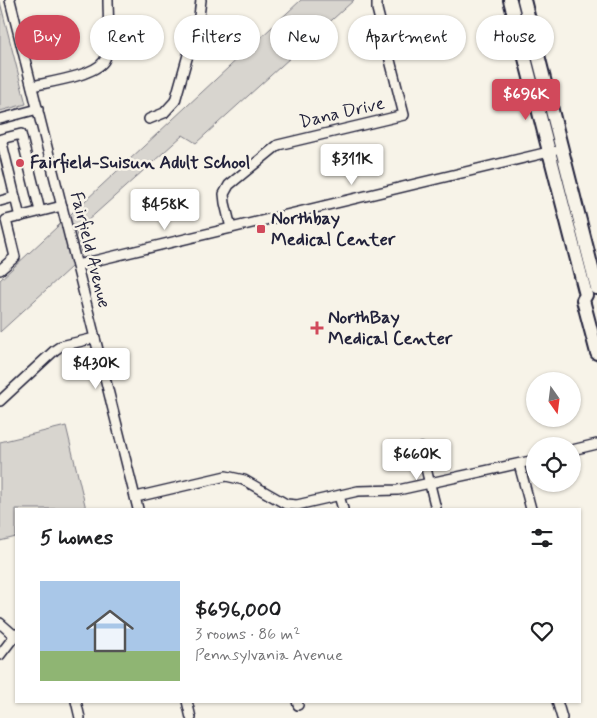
<!DOCTYPE html>
<html lang="en">
<head>
<meta charset="utf-8">
<style>
	body { margin:0; font-family:Mynerve,sans-serif; background:#f2f2f2; color:#202124; height:100vh; display:flex; flex-direction:column; font-size:19px; white-space:nowrap }
	* { box-sizing:border-box; margin:0 }
	p { font-size:16px; color:#757577 }
	.icon { flex:none; width:28px; height:28px; fill:none; stroke:currentColor; stroke-width:2; stroke-linecap:round; stroke-linejoin:round }
	.map { position:relative; flex:1; overflow:hidden }
	.details { position:absolute; left:15px; top:508px; width:566px; height:195px; display:flex; flex-direction:column; background:#fff; border-radius:0px; box-shadow:0 1px 4px #0004 }
	.details>* { flex:none }
	.banner { position:absolute; left:15px; top:15px; width:568px; height:45px; display:flex; gap:10px }
	.needle { width:32px; rotate:166deg }
	.fabs { position:absolute; left:526px; top:372px; display:grid; gap:10px }
	.fabs a { display:grid; place-items:center; width:55px; height:55px; border-radius:50%; background:#fff; box-shadow:0 1px 4px #0004; font-size:25px }
	.price { position:absolute; translate:-50% -42px; padding:0 11px; border-radius:5px; background:#fff; color:#222; font-size:16px; line-height:32px; filter:drop-shadow(0 1px 2px #0008) }
	.price::after { content:''; position:absolute; left:50%; top:30px; width:15px; height:11px; margin-left:-8px; background:inherit; clip-path:polygon(0 0,100% 0,50% 100%) }
	.price.on { background:#d1495b; color:#fff }
	ul { padding:0; list-style:none }
	li { display:flex; align-items:center; gap:15px; height:125px; padding:0 25px }
	li+li { border-top:1px solid #e0e0e0 }
	li span { display:grid; place-items:center; flex:none; width:140px; height:100px; border-radius:0px; color:#555 }
	li>.icon { margin-inline-start:auto }
	span .icon { width:60px; height:60px; fill:#fffc; stroke-width:1 }
	li b { font-size:21px }
	h2 { display:flex; justify-content:space-between; align-items:center; height:60px; padding:0 25px; font-size:21px }
	.tag { padding:0 18px; border-radius:22px; background:#fff; box-shadow:0 1px 4px #0004; font-size:18px; line-height:45px }
	.tag.on { background:#d1495b; color:#fff }
	.map>svg:first-child { display:block }
</style>
</head>
<body>
<div class="map">
<svg width="597" height="718" viewBox="0 0 597 718">
	<rect width="100%" height="100%" fill="#f7f3e8"/>
	<filter id="ink" filterUnits="userSpaceOnUse"><feTurbulence type="fractalNoise" baseFrequency=".02" numOctaves="2"/><feDisplacementMap in="SourceGraphic" scale="10" xChannelSelector="R" yChannelSelector="G"/><feConvolveMatrix kernelMatrix="1 2 1 2 8 2 1 2 1" color-interpolation-filters="sRGB"/></filter>
	<g filter="url(#ink)">
		<g fill="#d8d5cf" stroke="#7d7c85">
			<polygon points="301,0 354,0 196,143 183,135 76,231 82,257 0,332 0,280"/>
			<polygon points="0,2 26,104 0,111"/>
			<polygon points="66,426 86,509 16,509 16,537 0,541 0,442"/>
		</g>
		<g fill="none" stroke-linecap="round" stroke-linejoin="round">
			<g stroke="#22223b" stroke-width="12">
				<g id="street">
					<polyline points="10,0 138,509"/>
					<path d="M32 86C49 82 94 76 104 61 111 50 108 14 108 0"/>
					<polyline points="0,119 38,109"/>
					<polyline points="149,119 164,113 175,101 199,16 201,0"/>
					<polyline points="15,197 1,139 21,134 40,211"/>
					<polyline points="0,201 15,197 20,217"/>
					<polyline points="231,228 225,203 224,194 229,185 278,145 404,115 377,9 377,0"/>
					<polyline points="77,265 553,151"/>
					<polyline points="0,270 15,257 6,220 62,206"/>
					<polyline points="0,401 55,350 61,346 95,338"/>
					<polyline points="421,448 436,509"/>
					<polyline points="572,450 597,444"/>
					<polyline points="519,464 531,509"/>
					<polyline points="339,496 343,509"/>
					<polyline points="136,497 226,476 244,480 286,504 297,505 358,491 398,490 535,460"/>
					<polyline points="0,623 16,637"/>
					<polyline points="0,655 16,634"/>
					<polyline points="76,701 80,718"/>
					<polyline points="187,701 191,718"/>
					<polyline points="297,701 298,705"/>
					<polyline points="557,701 562,718"/>
				</g>
			</g>
			<g stroke="#22223b" stroke-width="16">
				<g id="secondary">
					<polyline points="510,0 586,295 583,300 597,353"/>
					<polyline points="524,0 597,288"/>
				</g>
			</g>
			<use href="#street" stroke="#f7f3e8" stroke-width="9"/>
			<use href="#secondary" stroke="#f7f3e8" stroke-width="12"/>
		</g>
	</g>
	<g fill="#d1495b" stroke="#f7f3e8" stroke-width="2">
		<circle cx="20" cy="163" r="5"/>
		<rect x="256" y="224" width="10" height="10" rx="2.5"/>
		<path d="M314.5 320.5h5v5h5v5h-5v5h-5v-5h-5v-5h5z"/>
	</g>
	<g text-anchor="middle" dominant-baseline="central" stroke-width="5" stroke-linejoin="round" paint-order="stroke">
		<g font-size="18" fill="#22223b" stroke="#f7f3e8">
			<text transform="translate(342 113) rotate(-13)">Dana Drive</text>
			<text transform="translate(90 250) rotate(76)">Fairfield Avenue</text>
		</g>
		<g font-size="18" font-weight="bold" fill="#22223b" stroke="#f7f3e8" text-anchor="start">
			<text x="30" y="163">Fairfield-Suisun Adult School</text>
			<text x="271" y="219">Northbay<tspan x="271" dy="21">Medical Center</tspan></text>
			<text x="328" y="318">NorthBay<tspan x="328" dy="21">Medical Center</tspan></text>
		</g>
	</g>
</svg>
<div class="fabs">
<a><svg class="needle" viewBox="-14 -14 28 28"><path d="M0-13l5 13h-10z" fill="#e53935"/><path d="M0 13l5-13h-10z" fill="#757577"/></svg></a>
<a><svg class="icon" aria-label="locate" viewBox="0 0 24 24"><circle cx="12" cy="12" r="6"/><path d="M12 2v4M12 18v4M2 12h4M18 12h4"/></svg></a>
</div>
<b class="price on" style="left:526px;top:121px">$696K</b>
<b class="price" style="left:352px;top:186px">$311K</b>
<b class="price" style="left:165px;top:231px">$458K</b>
<b class="price" style="left:96px;top:390px">$430K</b>
<b class="price" style="left:417px;top:481px">$660K</b>
<div class="banner">
<a class="tag on">Buy</a>
<a class="tag">Rent</a>
<a class="tag">Filters</a>
<a class="tag">New</a>
<a class="tag">Apartment</a>
<a class="tag">House</a>
</div>
<section class="details">
<h2>5 homes<svg class="icon" aria-label="filters" viewBox="0 0 24 24"><path d="M4 7h16M4 17h16"/><circle cx="9" cy="7" r="2"/><circle cx="15" cy="17" r="2"/></svg></h2>
<ul>
<li><span style="background:linear-gradient(#a9c7e8 70%,#8fb573 0)"><svg class="icon" aria-label="home" viewBox="0 0 24 24"><path d="M3 11l9-7 9 7M6 9v11h12V9"/></svg></span><div><b>$696,000</b><p>3 rooms · 86 m²</p><p>Pennsylvania Avenue</p></div><svg class="icon" aria-label="heart" viewBox="0 0 24 24"><path d="M12 20l-8-8c-3-5 5-10 8-4 3-6 11-1 8 4z"/></svg></li>
</ul>
</section>
</div>
</body>
</html>
